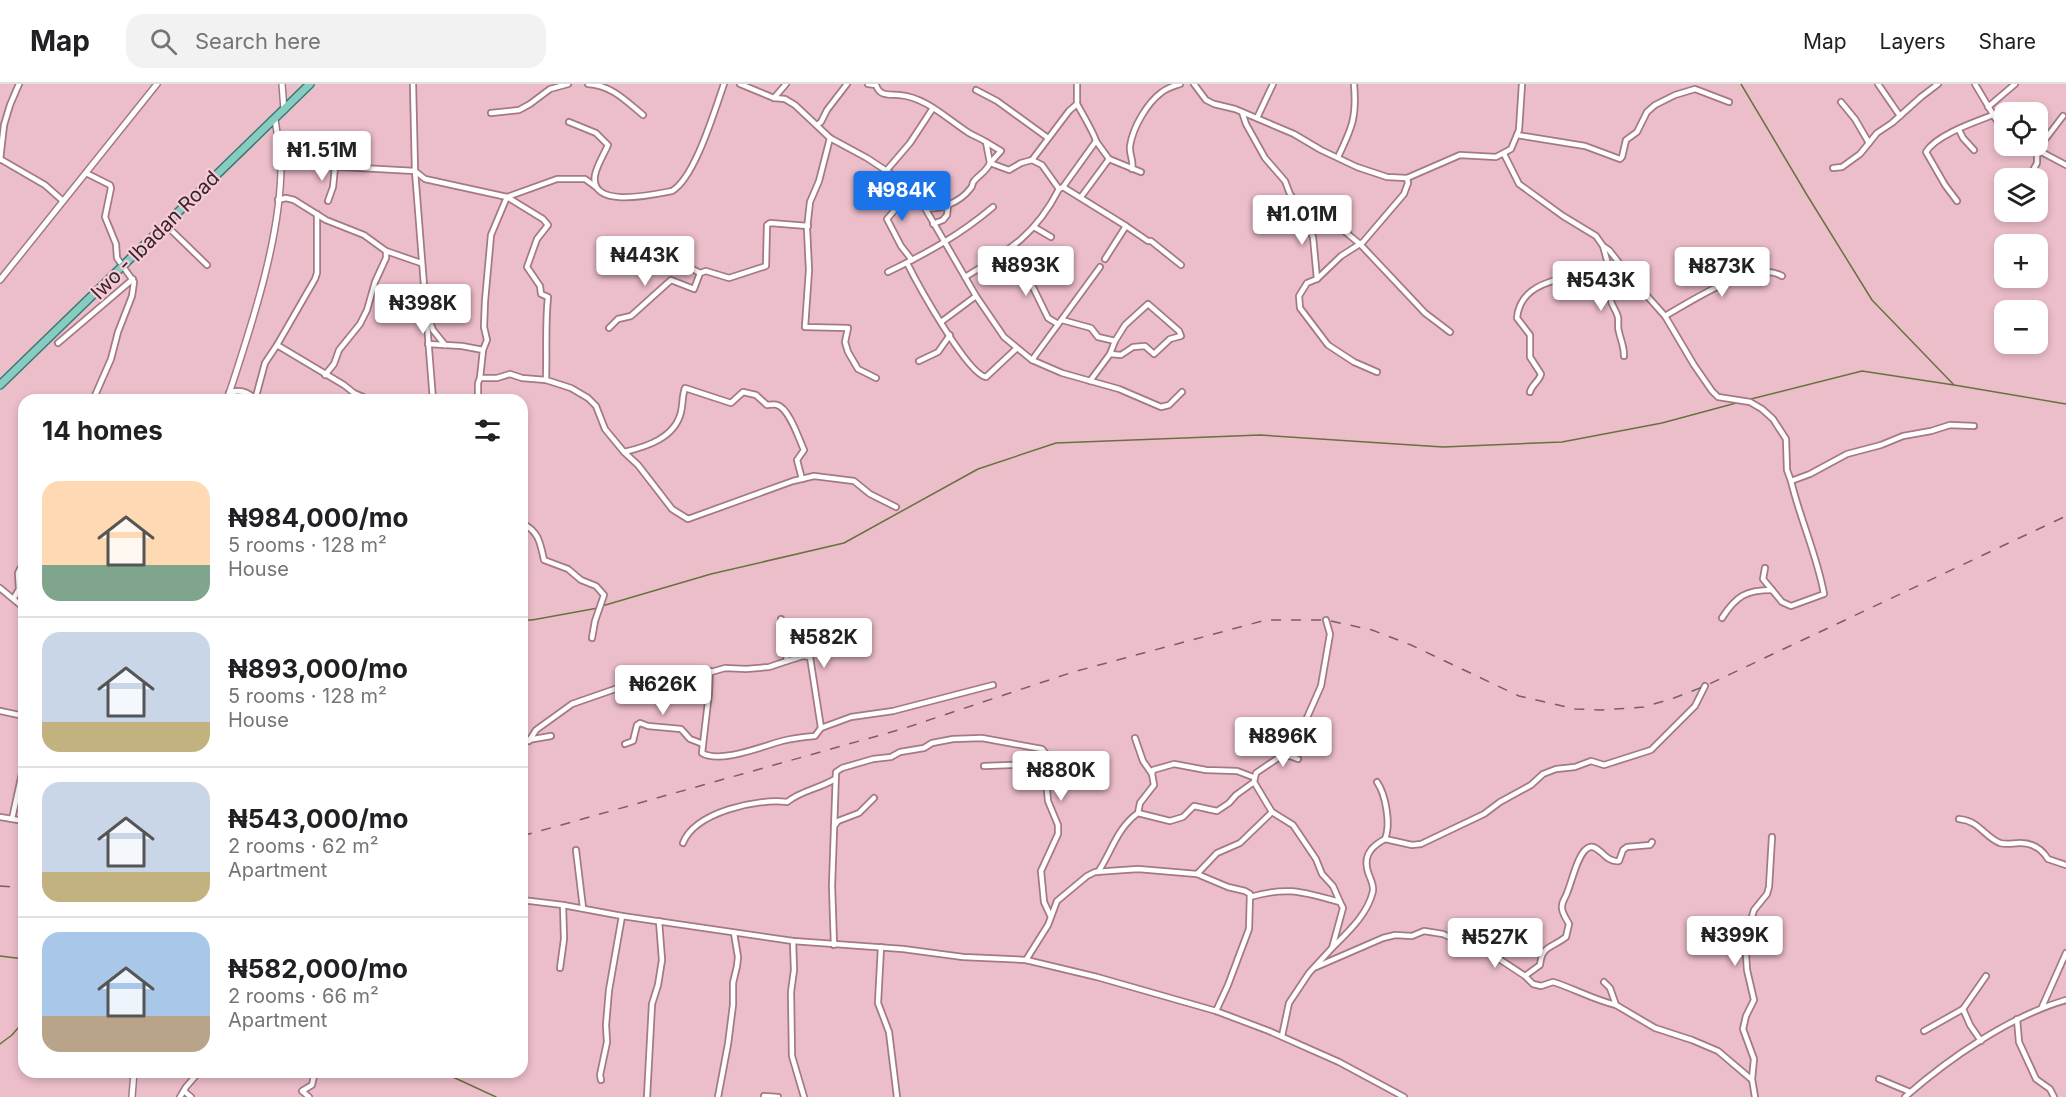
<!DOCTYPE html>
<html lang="en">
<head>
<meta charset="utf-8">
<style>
	body { margin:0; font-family:Inter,sans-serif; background:#f2f2f2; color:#202124; height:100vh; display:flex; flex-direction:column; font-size:22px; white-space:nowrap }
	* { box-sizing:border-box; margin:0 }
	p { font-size:20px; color:#757577 }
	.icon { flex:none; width:33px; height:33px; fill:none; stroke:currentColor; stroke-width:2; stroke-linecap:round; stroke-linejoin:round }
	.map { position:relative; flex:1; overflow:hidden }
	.details { position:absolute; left:18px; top:310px; width:510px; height:684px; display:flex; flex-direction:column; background:#fff; border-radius:18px; box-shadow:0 3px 9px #0003 }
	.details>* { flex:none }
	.fabs { position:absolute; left:1994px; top:18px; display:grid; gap:12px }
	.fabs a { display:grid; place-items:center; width:54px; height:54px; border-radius:12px; background:#fff; box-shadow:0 3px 9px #0003; font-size:30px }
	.price { position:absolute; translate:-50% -51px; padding:0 14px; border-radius:6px; background:#fff; color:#222; font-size:20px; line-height:39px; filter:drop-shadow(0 2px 3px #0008) }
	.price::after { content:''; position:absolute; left:50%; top:36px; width:18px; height:14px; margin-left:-9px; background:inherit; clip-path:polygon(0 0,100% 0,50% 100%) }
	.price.selected { background:#1a73e8; color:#fff }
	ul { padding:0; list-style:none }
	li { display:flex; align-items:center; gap:18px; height:150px; padding:0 24px }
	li+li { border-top:2px solid #e0e0e0 }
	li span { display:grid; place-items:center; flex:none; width:168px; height:120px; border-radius:18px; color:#555 }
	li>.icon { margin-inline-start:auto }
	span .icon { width:72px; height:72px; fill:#fffc; stroke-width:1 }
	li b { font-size:26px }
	h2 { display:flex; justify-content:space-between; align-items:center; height:72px; padding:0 24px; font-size:26px }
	header { display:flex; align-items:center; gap:36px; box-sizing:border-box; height:84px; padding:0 30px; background:#fff; border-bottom:2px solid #e0e0e0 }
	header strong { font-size:28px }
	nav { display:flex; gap:33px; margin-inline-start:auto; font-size:21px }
	.search { width:420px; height:54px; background:#f2f2f2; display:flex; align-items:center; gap:15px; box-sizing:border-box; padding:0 21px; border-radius:18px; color:#757577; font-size:22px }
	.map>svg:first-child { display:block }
</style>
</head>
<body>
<header>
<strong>Map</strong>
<div class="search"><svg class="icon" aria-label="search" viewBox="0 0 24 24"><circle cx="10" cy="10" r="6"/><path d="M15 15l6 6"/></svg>Search here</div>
<nav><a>Map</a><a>Layers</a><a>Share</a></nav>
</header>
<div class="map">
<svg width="2066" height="1013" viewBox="0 0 2066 1013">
	<rect width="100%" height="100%" fill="#ecbeca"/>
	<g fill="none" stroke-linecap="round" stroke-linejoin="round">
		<g stroke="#69713e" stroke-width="1.5">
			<polyline points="1741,0 1807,111 1872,216 1954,301 2066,320"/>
			<polyline points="1747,316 1862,287 1954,301"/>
			<polyline points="602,522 711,490 844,459 978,385 1056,359 1260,351 1443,363 1562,358 1662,339 1740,318"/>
			<polyline points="522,536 532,536 598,524"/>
			<polyline points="0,872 24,875"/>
			<polyline points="0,960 12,951 24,937"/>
			<polyline points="442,988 496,1013"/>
		</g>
		<g stroke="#a47985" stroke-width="8">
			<g id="minor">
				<polyline points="413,0 415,87 433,316"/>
				<path d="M588 0C611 1 626 17 643 31"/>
				<polyline points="740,0 774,14 785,15 795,21 830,54 867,74 908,101 918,112 976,212 1004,253 1032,276 1062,289 1119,305 1161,323 1169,321 1182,308"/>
				<path d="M868 0 876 1C880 13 889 10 899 11 926 13 947 35 969 49 974 52 980 54 986 58L990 79"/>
				<polyline points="1194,0 1206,16 1214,20 1235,25 1294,50 1321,66 1357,83 1387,93 1407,94 1460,71 1496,73 1511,65 1519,46 1522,0"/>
				<polyline points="1878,0 1900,32"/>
				<polyline points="1975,0 1997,37 2004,43"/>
				<polyline points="976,6 997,17 1048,54"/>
				<polyline points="774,14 786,0"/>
				<polyline points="1841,18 1855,35 1869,59"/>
				<polyline points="1988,23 2015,0"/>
				<polyline points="1242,28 1246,40 1265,74 1285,97 1290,110 1300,124 1338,142 1360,160 1425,229 1450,248"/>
				<polyline points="491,29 519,26 530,20 550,5 568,0"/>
				<polyline points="1257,34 1273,0"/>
				<path d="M569 38 596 49 608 61C604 70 597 81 595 91 589 126 656 110 672 107 695 94 715 25 724 0"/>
				<polyline points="817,41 821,38 827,26 847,0"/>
				<polyline points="1959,46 1963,54 1974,66"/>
				<polyline points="1517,51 1585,62 1620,75 1622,73 1626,56 1637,48 1647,28 1655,21 1675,11 1695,5 1729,18"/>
				<polyline points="830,54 819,97 810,118 807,145 809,186 805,243 848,244 845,258 848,268 858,285 876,294"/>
				<polyline points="986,58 1001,67 990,79"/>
				<polyline points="2030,62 2066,81"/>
				<polyline points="1504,70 1519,100 1563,132 1596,152 1603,162 1609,166 1631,194 1665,232 1694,281 1712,307 1718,313 1750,318 1762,325 1773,335 1786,355 1787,386 1791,397 1810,390 1847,370 1881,361 1903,352 1931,347 1950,341 1974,342"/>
				<path d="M1338 73C1352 44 1357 33 1354 0"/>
				<polyline points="0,75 45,101 63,117"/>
				<polyline points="1109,75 1141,88"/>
				<polyline points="0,76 4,41 10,21 19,0"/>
				<polyline points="1032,76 1042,81 1059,105"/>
				<path d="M281 83 288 80 415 87 425 95 507 113 543 135 548 141 537 155 527 183 540 202 541 210 548 213C545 241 547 268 546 296"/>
				<polyline points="1833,84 1842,83 1860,70 1877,49 1892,39 1921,13 1938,0"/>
				<path d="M1132 85C1134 76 1129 71 1130 62 1133 43 1147 19 1162 8 1167 4 1174 2 1180 0"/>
				<polyline points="886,87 910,59 933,24"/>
				<polyline points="86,89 110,101 111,104 105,133 116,160 117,174 134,198 132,212 118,248 111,275 93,316"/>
				<polyline points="2029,94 2037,79 2037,66 2063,32"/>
				<polyline points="906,100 900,120 887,135 901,162 912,176"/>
				<polyline points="1063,103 1126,142"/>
				<polyline points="1081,113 1109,75 1096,57"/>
				<polyline points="278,116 286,114 294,116 326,136 364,151 386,167 421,179"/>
				<polyline points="328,117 333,103 335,83"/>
				<path d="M1957 117 1945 101 1926 68C1936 51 1975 38 1993 31"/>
				<path d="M924 123C939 128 961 117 970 105 974 101 971 101 974 97 980 90 986 88 990 79L1009 86 1021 79 1032 76 1069 27 1077 20V0"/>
				<polyline points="1300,124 1313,153 1317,195"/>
				<polyline points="168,137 171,146 207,181"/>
				<polyline points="933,140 943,136 947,131 948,121 947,122"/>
				<polyline points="1034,143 1051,153"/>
				<polyline points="1008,167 1029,195 1048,234 1058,240"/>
				<polyline points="666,171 700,189 706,187 729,194 766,182 767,141 770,139 808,142"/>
				<polyline points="1105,175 1126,142 1148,157 1151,157 1181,181"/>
				<path d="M907 179C917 199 967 290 986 293L1017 264"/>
				<path d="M1608 180 1617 196 1618 203C1604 217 1614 219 1618 233 1619 238 1617 243 1619 248 1621 257 1624 262 1624 272"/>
				<path d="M888 188C927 169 960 151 993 123"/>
				<path d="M965 193C1008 167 1035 152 1059 105L1063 103 1096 57C1095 52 1081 27 1077 20"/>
				<polyline points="428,232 433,246 445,261"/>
				<path d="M1665 232C1692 217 1754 175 1782 192"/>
				<polyline points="1062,236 1091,244 1098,253 1115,257 1125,241 1148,220 1179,247 1181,252 1170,255 1154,270 1145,262 1133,263 1121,271 1110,270"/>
				<polyline points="941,238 976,212"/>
				<polyline points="609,244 618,235 631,232 671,196 694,205 700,189"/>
				<polyline points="58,259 133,195"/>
				<path d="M428 260 462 262 483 266 480 294H497L510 290 522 294 546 296 571 304 588 314 596 322 605 345 624 368C646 363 675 354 681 328 683 320 682 312 685 304L731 319 743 308 756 311 767 321C769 321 775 320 777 321 789 324 799 355 804 366L797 376 802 395"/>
				<polyline points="277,261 344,301 354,309 370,316"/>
				<polyline points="483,266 487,256 484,243 485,217 491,151 507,113 557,95 585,95 596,103"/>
				<polyline points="1032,276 1100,183"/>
				<polyline points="919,277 938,268 950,251"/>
				<polyline points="1377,288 1354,278 1328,261 1300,224 1299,212 1307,199 1317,195 1341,172 1363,158 1404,110 1408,99 1407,94"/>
				<polyline points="325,291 334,280 339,266 360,240 367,226 375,198 386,174 386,167"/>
				<polyline points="1090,297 1110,270 1115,257"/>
				<path d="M1530 308C1532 300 1539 298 1541 290L1530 273V251L1517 234C1520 200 1556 196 1582 189 1590 187 1597 183 1605 182L1608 180 1603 162"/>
				<path d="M229 309C239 305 248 308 255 315"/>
				<polyline points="255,316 265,279 277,261 315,195 317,189 317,130"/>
				<polyline points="478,316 478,299 480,294"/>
				<polyline points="624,368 638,381 672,425 688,435 793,397 814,392 854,397 870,410 896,423"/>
				<path d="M522 439C539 448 540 458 544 476L568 485 581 496 596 502 604 511 595 537 592 554"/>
				<path d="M1765 484 1763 495 1782 518 1791 522 1824 510C1817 471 1800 435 1791 397"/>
				<polyline points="0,504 24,524"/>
				<polyline points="14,514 19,505 18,489 24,477"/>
				<path d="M1722 534C1736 512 1746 506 1772 506"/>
				<polyline points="1326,536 1330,550 1321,602 1298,654 1281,672 1256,689 1254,698 1272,728 1293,741 1316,775 1322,790 1333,802 1340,818"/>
				<polyline points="787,577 803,572 810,573 821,644"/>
				<path d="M710 587 709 609 702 669C720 680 763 662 782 657 793 654 804 653 815 652L821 644 851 633 893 627 993 601"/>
				<polyline points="0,627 24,632"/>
				<polyline points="1135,654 1143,677 1152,690"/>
				<polyline points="522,657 551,652"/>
				<polyline points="529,657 536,646 572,620 618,604 647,599 677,598 725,584 746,585 769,583 787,577 781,535"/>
				<polyline points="625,660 633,657 637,641 640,639 648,642 681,645 690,655 703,660"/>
				<polyline points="1281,672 1290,672 1298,675"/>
				<polyline points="984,682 1039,680 1045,684 1048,717 1058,741 1058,750 1041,787 1044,818 1050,831"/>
				<polyline points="1138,729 1170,737 1183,733 1194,722 1217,727 1229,719 1236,711 1254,698"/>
				<polyline points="0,733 24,737"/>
				<polyline points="12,735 24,680"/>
				<path d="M1959 735C1980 737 1983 752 2000 759 2007 761 2013 759 2020 759 2032 759 2042 765 2048 775L2066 781"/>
				<polyline points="834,742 838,737 859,729 874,714"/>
				<polyline points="1385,755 1412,761 1421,760 1484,730 1500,718 1531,701 1543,690 1556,685 1575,683 1591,677 1604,681 1651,666 1695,622 1705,602"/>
				<path d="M683 759C695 728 758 714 787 718 802 706 819 705 835 695"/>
				<polyline points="576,766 583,824"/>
				<path d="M1098 788C1112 767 1117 744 1138 729L1140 719 1154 701 1152 690 1153 686 1174 680 1206 686 1237 687 1253 693"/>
				<polyline points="1197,790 1228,803 1245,807 1250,810 1249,845 1228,901 1216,927"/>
				<path d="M1250 813C1289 802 1302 808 1340 818L1343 824 1332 864 1309 889 1289 919 1282 952"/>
				<polyline points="522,816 563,821 622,832 793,857 903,865 963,873 1026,876 1097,893 1216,927 1269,947 1339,978 1404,1013"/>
				<polyline points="793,857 794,886 791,908 792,972 804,1013"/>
				<polyline points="834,861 832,802 836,688 842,684 873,675 891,673 900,668 924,664 932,659 953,655 982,654 1042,665 1046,670 1045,684"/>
				<polyline points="881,863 878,919 889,948 897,1013"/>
				<path d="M1332 864C1348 848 1368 830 1373 807 1374 798 1368 792 1367 784 1364 769 1374 761 1385 755 1391 741 1386 711 1377 698"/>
				<polyline points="1026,876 1048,841 1057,817 1087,792 1095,788 1138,785 1197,790 1217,769 1240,759 1272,728"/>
				<path d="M1316 883 1383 854 1395 851 1412 852 1424 847 1443 850 1460 858 1484 865 1525 892 1533 900 1541 902 1553 898C1573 904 1594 916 1616 921L1610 904 1604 898"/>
				<polyline points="560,884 564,855 563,821"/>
				<path d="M1525 892 1540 881C1542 861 1552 864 1566 853L1569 840C1566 834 1561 828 1562 822 1562 817 1566 813 1567 809 1572 798 1578 766 1590 763 1600 761 1605 779 1619 777L1623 766 1627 763 1650 761 1652 758"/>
				<polyline points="1616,921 1655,944 1692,956 1718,967 1751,995"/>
				<polyline points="2042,923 2066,869"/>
				<polyline points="2017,935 2019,958 2036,995 2050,1005 2054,1013"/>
				<polyline points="1924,947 1963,925"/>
				<polyline points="1981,957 1970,941 1963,925 1986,892"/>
				<polyline points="1879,995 1910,1008"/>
				<polyline points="601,996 600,991 607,958 606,941 609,906 622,832"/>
				<polyline points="184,1007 191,1013"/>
				<polyline points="764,1012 778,1013"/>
				<polyline points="180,1013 186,1003 199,988"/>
				<polyline points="309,1013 302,1007 312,1001 314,992 310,988"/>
				<polyline points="647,1013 652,920 658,901 662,876 659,837"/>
				<polyline points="718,1013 728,960 733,921 733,899 737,882 738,873 734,849"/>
				<polyline points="1755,1013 1752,995 1754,975 1743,945 1746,932 1754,916 1747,886 1745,856 1754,826 1767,810 1769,803 1772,753"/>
				<path d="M1905 1013C1948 975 2010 932 2066 916"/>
			</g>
		</g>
		<g stroke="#a47985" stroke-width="8">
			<g id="tertiary">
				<polyline points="282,0 284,26"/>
				<polyline points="0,196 157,0"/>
				<path d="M227 316C250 246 281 155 281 81 280 65 277 50 275 35"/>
				<polyline points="132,1013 134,988"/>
			</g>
		</g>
		<g stroke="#377b72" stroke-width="10">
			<polyline id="primary" points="0,301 310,0"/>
		</g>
		<use href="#minor" stroke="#fff" stroke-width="4.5"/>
		<use href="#tertiary" stroke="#fff" stroke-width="5"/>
		<use href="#primary" stroke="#87cbc1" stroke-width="7"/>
		<g stroke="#7a5e65" stroke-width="1.5" stroke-dasharray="10 10" stroke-linecap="butt">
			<polyline points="522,752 902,645 1073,588 1266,536 1326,536 1372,546 1411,561 1519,612 1575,625 1601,626 1644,623 1674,614 1705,602 2066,432"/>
			<polyline points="0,802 24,804"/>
		</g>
	</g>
	<g text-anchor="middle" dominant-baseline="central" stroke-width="4.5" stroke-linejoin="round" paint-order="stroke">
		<g font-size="20" fill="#37252a" stroke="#f9cbd7">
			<text transform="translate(155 151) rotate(-45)">Iwo - Ibadan Road</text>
		</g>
	</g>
</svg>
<div class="fabs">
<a><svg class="icon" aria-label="locate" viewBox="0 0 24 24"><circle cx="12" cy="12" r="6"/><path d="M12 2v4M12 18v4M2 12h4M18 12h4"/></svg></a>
<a><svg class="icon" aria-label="layers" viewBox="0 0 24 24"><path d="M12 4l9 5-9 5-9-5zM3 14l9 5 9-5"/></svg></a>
<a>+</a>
<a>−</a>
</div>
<b class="price" style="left:322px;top:98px">₦1.51M</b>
<b class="price selected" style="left:902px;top:138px">₦984K</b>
<b class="price" style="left:1302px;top:162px">₦1.01M</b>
<b class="price" style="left:645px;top:203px">₦443K</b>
<b class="price" style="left:1026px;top:213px">₦893K</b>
<b class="price" style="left:1722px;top:214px">₦873K</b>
<b class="price" style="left:1601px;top:228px">₦543K</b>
<b class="price" style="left:423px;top:251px">₦398K</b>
<b class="price" style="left:824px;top:585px">₦582K</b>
<b class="price" style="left:663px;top:632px">₦626K</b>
<b class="price" style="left:1283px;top:684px">₦896K</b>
<b class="price" style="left:1061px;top:718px">₦880K</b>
<b class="price" style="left:1735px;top:883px">₦399K</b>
<b class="price" style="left:1495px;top:885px">₦527K</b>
<section class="details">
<h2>14 homes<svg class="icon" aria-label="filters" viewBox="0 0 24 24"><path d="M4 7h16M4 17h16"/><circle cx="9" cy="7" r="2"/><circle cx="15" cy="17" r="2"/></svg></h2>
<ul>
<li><span style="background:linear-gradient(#ffd9b3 70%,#7fa58c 0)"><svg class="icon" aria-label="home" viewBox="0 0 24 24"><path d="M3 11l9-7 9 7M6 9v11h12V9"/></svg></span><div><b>₦984,000/mo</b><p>5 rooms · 128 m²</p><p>House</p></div></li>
<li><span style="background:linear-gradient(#c9d6e8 75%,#c2b280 0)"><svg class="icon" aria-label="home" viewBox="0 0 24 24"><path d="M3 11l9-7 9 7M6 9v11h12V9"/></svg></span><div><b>₦893,000/mo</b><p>5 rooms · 128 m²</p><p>House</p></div></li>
<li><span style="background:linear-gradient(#c9d6e8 75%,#c2b280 0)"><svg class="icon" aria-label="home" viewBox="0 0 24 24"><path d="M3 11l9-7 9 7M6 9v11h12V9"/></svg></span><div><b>₦543,000/mo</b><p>2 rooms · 62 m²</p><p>Apartment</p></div></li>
<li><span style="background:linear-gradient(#a9c7e8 70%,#b9a48a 0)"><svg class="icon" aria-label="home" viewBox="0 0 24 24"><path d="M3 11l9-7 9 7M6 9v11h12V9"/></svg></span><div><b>₦582,000/mo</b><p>2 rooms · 66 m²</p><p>Apartment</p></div></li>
</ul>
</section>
</div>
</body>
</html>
